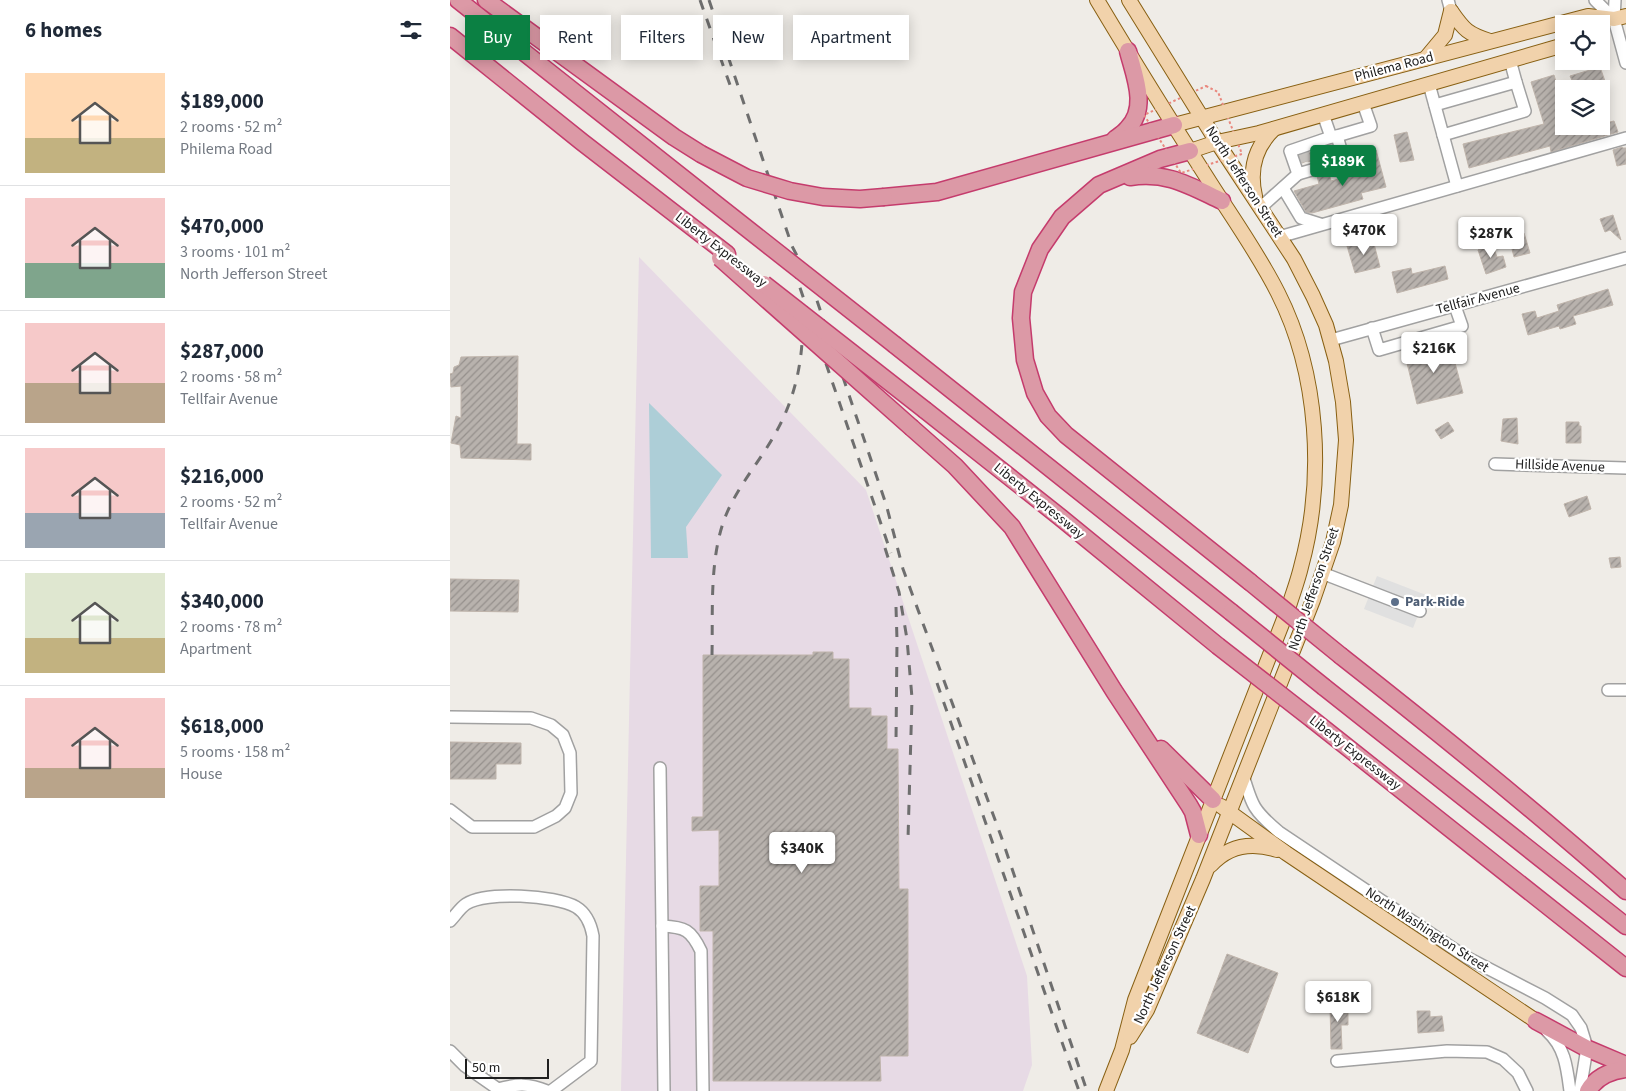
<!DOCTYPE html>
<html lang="en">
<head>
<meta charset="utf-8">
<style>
	body { margin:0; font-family:"Source Sans 3",sans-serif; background:#f6f6f7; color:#1f2937; height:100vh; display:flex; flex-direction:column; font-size:19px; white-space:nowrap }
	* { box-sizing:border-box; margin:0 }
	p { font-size:16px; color:#747a83 }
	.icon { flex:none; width:28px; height:28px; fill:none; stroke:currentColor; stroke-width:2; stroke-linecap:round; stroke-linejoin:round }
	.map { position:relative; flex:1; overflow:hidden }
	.sheet { display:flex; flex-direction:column; background:#fff; width:450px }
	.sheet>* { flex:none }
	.hud { position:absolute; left:15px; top:15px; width:475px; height:45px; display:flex; gap:10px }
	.fabs { position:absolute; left:1105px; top:15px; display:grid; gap:10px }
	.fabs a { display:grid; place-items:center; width:55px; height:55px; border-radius:0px; background:#fff; box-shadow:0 2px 12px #0003; font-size:25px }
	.scale { position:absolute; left:15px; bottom:12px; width:84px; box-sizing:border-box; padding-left:5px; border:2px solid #202020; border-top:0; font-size:14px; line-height:18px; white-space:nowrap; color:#202020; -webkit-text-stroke:4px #fff; paint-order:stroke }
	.price { position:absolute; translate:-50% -42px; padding:0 11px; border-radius:5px; background:#fff; color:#222; font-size:16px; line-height:32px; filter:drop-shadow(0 1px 2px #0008) }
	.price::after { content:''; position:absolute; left:50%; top:30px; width:15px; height:11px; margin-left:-8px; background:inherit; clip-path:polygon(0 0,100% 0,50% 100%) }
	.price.selected { background:#0b8043; color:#fff }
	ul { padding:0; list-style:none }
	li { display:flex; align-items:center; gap:15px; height:125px; padding:0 25px }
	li+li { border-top:1px solid #e0e1e3 }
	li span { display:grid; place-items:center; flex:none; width:140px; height:100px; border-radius:0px; color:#555 }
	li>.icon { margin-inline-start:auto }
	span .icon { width:60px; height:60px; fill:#fffc; stroke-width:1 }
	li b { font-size:21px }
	h2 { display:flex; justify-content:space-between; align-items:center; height:60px; padding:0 25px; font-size:21px }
	.tag { padding:0 18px; border-radius:0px; background:#fff; box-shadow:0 2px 12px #0003; font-size:18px; line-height:45px }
	.tag.selected { background:#0b8043; color:#fff }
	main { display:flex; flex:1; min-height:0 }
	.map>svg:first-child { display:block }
</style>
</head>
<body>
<main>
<section class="sheet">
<h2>6 homes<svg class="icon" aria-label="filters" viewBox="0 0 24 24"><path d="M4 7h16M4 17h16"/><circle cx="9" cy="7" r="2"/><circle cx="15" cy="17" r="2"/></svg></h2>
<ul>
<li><span style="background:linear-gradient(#ffd9b3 65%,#c2b280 0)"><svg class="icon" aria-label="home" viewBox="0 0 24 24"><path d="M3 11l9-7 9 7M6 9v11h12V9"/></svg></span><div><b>$189,000</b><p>2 rooms · 52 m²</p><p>Philema Road</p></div></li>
<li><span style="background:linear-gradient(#f6c9c9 65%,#7fa58c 0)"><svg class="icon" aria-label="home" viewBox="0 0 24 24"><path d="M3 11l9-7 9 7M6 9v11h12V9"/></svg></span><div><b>$470,000</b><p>3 rooms · 101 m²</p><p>North Jefferson Street</p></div></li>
<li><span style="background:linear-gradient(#f6c9c9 60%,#b9a48a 0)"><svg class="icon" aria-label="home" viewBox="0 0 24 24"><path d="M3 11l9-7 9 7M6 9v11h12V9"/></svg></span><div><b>$287,000</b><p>2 rooms · 58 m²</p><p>Tellfair Avenue</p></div></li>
<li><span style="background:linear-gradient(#f6c9c9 65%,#9aa5b1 0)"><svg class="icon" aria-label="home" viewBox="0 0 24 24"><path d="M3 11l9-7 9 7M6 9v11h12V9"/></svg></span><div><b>$216,000</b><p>2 rooms · 52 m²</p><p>Tellfair Avenue</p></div></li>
<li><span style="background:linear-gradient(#dfe7d0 65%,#c2b280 0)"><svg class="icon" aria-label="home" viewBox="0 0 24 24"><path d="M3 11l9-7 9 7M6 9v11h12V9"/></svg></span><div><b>$340,000</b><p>2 rooms · 78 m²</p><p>Apartment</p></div></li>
<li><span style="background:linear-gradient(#f6c9c9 70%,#b9a48a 0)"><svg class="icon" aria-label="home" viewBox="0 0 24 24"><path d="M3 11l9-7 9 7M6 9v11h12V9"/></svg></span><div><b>$618,000</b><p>5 rooms · 158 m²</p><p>House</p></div></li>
</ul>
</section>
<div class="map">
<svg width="1176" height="1091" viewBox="0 0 1176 1091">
	<defs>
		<pattern id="building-hatch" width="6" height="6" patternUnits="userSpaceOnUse" patternTransform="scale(1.25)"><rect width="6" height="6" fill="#b8b2ad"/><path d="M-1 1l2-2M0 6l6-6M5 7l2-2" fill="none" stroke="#95908c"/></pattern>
	</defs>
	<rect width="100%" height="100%" fill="#efece7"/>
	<polygon fill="#e7dae5" points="189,257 416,490 577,976 582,1065 573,1091 171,1091"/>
	<polygon fill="#e0e0e0" points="927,576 976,595 963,628 914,609"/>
	<polygon fill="#adced7" points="199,403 272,475 236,527 238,558 201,558"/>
	<g fill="url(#building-hatch)" stroke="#bfb4ab">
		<polygon points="1150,67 1156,84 1139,89 1126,89 1120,76"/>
		<polygon points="1104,75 1114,110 1114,126 1118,126 1120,132 1143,126 1151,126 1151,124 1164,121 1168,132 1101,152 1100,146 1019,168 1013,144 1094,124 1081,82"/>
		<polygon points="957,132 964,160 950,162 944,135"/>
		<polygon points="882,145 885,154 874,158 870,163 857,161 852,163 850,156"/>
		<polygon points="1172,147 1173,148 1176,148 1176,164 1167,166 1163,150"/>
		<polygon points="926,150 936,187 911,193 913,199 862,213 856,212 844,191 869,184 867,176 872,171 879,172 881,181 913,172 909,156"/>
		<polygon points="1163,215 1171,240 1160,230 1155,232 1150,219"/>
		<polygon points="1074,233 1080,253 1064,257 1059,237"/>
		<polygon points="923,240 930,267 905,273 897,246"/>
		<polygon points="1042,243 1047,257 1053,256 1056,267 1036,274 1028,250"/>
		<polygon points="995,266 998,279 947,293 942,272 961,268 962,274"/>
		<polygon points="1158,289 1163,305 1123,316 1126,324 1110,329 1109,326 1078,335 1072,314 1085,311 1087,318 1109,311 1107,305"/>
		<polygon points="1000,344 1013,393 967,404 955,355"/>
		<polygon points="68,356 67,444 81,444 81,460 11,458 10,445 1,443 6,416 11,418 11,386 1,387 0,374 3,373 4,367 9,365 11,357"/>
		<polygon points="1067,418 1068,444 1051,441 1053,419"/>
		<polygon points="998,422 1004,431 991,439 985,430"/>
		<polygon points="1116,422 1129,422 1129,426 1131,426 1131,443 1116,443"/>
		<polygon points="1137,496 1141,509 1119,517 1114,504"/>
		<polygon points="1170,557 1171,567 1161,568 1159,558"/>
		<polygon points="0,579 69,580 68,612 0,611"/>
		<polygon points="363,652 383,652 383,659 399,659 399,708 421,708 421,716 437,716 437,749 448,749 449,889 458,889 458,1056 430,1056 431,1081 263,1081 263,931 250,931 250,886 269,886 269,830 242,831 242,817 253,817 253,655 363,655"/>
		<polygon points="0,742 71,743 71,764 46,764 46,779 0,779"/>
		<polygon points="777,954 828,973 798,1053 747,1033"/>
		<polygon points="898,1003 898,1025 891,1025 892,1049 881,1049 880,1004"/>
		<polygon points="967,1011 980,1011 980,1017 992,1016 994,1031 968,1033"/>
	</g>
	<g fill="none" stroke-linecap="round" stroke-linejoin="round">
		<g stroke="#c6c3bf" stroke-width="11" stroke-dasharray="11 5.5" stroke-linecap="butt">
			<polyline points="877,144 880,156"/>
			<polyline points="853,151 856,162"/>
		</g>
		<g stroke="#a1a1a1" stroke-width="14">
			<g id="minor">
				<polyline points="998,0 1001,11"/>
				<polyline points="1145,0 1164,19"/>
				<polyline points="1165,0 1164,19 1176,63"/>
				<polyline points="1060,60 1066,82"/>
				<polyline points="979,84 1007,186"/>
				<polyline points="985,105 1066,82 1075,111 993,135"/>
				<polyline points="873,114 881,137 887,136 894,160 877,165"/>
				<polyline points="887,136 921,126 913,103"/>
				<polyline points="865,169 848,174 840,151 881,137"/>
				<polyline points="833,188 851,218 870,224"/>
				<polyline points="810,208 848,174"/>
				<polyline points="829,237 1176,138"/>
				<polyline points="922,328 929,350 1012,326 1005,306"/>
				<polyline points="881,340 1176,258"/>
				<polyline points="1045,464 1176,468"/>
				<polyline points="872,573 970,611"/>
				<polyline points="1158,690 1176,690"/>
				<polyline points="0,717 81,718 101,725 113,735 120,753 121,793 115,808 106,816 84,827 22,827 0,810"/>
				<polyline points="210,768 214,1091"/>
				<path d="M793 775C802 806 804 811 829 832L1016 957 1095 998 1122 1015 1131 1028 1135 1041 1136 1054 1130 1091"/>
				<path d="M0 921C5 916 10 908 16 904 36 891 105 895 126 907 136 913 141 925 143 936L141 1061 101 1091"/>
				<path d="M212 926C235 927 241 930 251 951L253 1091"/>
				<path d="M1097 1031C1115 1047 1117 1068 1120 1091"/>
				<polyline points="0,1051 15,1066 48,1089"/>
				<polyline points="887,1061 997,1051 1037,1052 1053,1059 1068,1073 1077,1091"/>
				<path d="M47 1091 48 1089C66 1084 79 1083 97 1091"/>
			</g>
		</g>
		<g stroke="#886013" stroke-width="16">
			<g id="major">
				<path d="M647 0C684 62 722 123 761 184 784 220 809 255 828 293 869 374 875 479 851 567 848 580 843 593 839 606L685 1000 672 1050 656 1091"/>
				<polyline points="679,0 767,142 844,259 863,296 876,325 886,361 893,402 896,440 891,505 883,542 863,600 753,879 697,1010 680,1037"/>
				<path d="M1001 11C1014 30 1018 34 1040 41"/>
				<polyline points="975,59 995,35 1001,11"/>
				<polyline points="724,125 1138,16 1164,19 1176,16"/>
				<polyline points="740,151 767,142 809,133 1114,45"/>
				<path d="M805 196C799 170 805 147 824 129"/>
				<polyline points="771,806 836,853 1086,1021"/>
				<path d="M761 865C779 845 802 842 827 850"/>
			</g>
		</g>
		<g stroke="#c53c6d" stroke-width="19">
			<g id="highway">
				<polyline points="8,0 257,197"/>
				<polyline points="36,0 224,137 251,154"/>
				<polyline points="0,36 132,142 277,254"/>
				<path d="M665 139C669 136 674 133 677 129 699 108 684 75 678 51"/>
				<polyline points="740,151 710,159 649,185 612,217 590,249 573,292 571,318 575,360 585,393 598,416 616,435 800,582"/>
				<path d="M680 177C717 171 740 186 772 201"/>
				<polyline points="434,197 487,192 724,125"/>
				<polyline points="445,345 781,612"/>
				<polyline points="475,410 610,517 768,646"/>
				<polyline points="462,428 505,466 562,527 664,691 739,805 743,812 749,835"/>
				<path d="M891 656C988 732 1084 810 1176 891"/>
				<polyline points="874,687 1176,926"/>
				<polyline points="863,720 1176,968"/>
				<polyline points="711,749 763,800"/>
				<polyline points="1086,1021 1136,1048 1176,1065"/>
				<path d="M1138 1091C1146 1077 1160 1071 1176 1069"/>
			</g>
		</g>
		<polygon stroke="#e9887e" stroke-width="2" stroke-dasharray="2.5 2.5" stroke-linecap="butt" points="756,86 768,92 792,154 731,173 694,115"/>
		<use href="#minor" stroke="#fff" stroke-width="11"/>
		<use href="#major" stroke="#f1d2ab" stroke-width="14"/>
		<use href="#highway" stroke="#dc99a6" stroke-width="16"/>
		<g stroke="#6e6e6e" stroke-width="3" stroke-dasharray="10 10" stroke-linecap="butt">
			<polyline points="250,0 280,85"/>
			<polyline points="259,0 342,246 361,283 436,504 453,569 551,836 637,1091"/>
			<polyline points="337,250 441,553"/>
			<polyline points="435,548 449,592 457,639 462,698 458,839"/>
			<polyline points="446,607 447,640 446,742"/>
			<path d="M262 655C263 611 259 557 276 515 288 486 310 461 325 434 348 394 355 350 352 305"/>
			<polyline points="487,683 629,1091"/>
		</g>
		<g stroke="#c53c6d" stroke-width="19" stroke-linecap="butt">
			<g id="highway-bridge">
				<polyline points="251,154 297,178 340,191 373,197 410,199 434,197"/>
				<polyline points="257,197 445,345"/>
				<polyline points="270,258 462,428"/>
				<polyline points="314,284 475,410"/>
				<polyline points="800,582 891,656"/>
				<polyline points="781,612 874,687"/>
				<polyline points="768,646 863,720"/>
			</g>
		</g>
		<use href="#highway-bridge" stroke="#dc99a6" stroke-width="16"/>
	</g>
	<circle fill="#5c6f8a" stroke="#fff" stroke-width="2" cx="945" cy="602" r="5"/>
	<g text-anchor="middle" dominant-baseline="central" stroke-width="4.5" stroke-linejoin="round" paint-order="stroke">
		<g font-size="14" fill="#202020" stroke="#fff">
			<text transform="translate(944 67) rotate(-15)">Philema Road</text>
			<text transform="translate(794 182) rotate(57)">North Jefferson Street</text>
			<text transform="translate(271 250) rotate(38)">Liberty Expressway</text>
			<text transform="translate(1028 299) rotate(-15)">Tellfair Avenue</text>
			<text transform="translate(1110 466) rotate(2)">Hillside Avenue</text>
			<text transform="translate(589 501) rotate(39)">Liberty Expressway</text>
			<text transform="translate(864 589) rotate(-71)">North Jefferson Street</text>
			<text transform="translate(905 753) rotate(38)">Liberty Expressway</text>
			<text transform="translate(977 930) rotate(33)">North Washington Street</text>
			<text transform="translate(715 965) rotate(-65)">North Jefferson Street</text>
		</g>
		<g font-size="14" font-weight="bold" fill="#4e5e75" stroke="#fff" text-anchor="start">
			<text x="955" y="602">Park-Ride</text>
		</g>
	</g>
</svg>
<div class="fabs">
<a><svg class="icon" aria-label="locate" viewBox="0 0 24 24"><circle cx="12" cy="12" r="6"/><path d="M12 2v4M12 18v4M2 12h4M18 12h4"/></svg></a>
<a><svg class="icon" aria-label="layers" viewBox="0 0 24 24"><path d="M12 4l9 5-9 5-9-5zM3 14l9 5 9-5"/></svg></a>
</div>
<div class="scale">50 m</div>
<b class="price selected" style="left:893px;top:187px">$189K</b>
<b class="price" style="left:914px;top:256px">$470K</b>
<b class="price" style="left:1041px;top:259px">$287K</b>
<b class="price" style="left:984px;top:374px">$216K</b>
<b class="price" style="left:352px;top:874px">$340K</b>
<b class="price" style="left:888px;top:1023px">$618K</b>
<div class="hud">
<a class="tag selected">Buy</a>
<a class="tag">Rent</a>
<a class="tag">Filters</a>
<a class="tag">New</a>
<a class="tag">Apartment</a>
</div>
</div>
</main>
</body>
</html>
